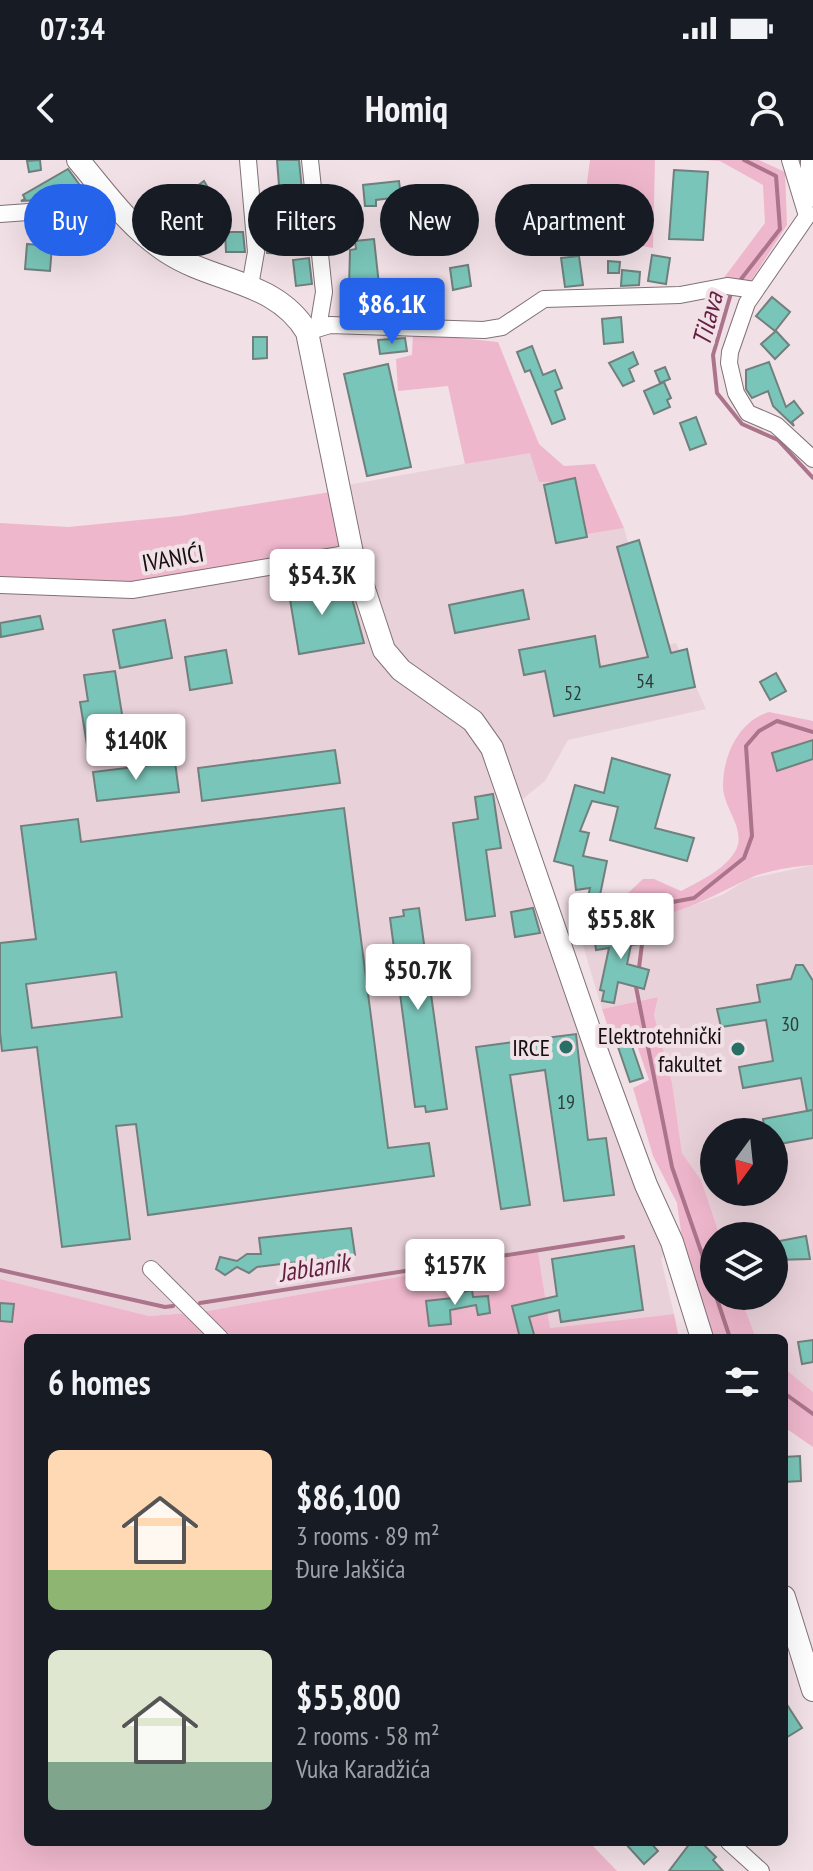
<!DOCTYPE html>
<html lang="en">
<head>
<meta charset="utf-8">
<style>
	body { margin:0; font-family:"PT Sans Narrow",sans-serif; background:#20242c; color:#f1f3f6; height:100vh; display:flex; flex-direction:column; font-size:30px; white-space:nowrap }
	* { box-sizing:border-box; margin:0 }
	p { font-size:26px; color:#9ea1a6 }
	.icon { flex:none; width:44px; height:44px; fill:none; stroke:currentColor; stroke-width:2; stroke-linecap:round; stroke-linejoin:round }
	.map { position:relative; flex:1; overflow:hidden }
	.details { position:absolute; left:24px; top:1174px; width:764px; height:512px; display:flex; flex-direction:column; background:#171b24; border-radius:12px; box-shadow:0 8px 32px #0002 }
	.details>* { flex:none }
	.guide { position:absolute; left:24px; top:24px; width:766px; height:72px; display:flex; gap:16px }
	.needle { width:52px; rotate:195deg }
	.controls { position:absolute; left:700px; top:958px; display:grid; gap:16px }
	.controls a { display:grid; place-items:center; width:88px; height:88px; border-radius:50%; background:#171b24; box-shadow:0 8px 32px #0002; font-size:40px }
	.price { position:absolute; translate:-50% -68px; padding:0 18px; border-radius:8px; background:#fff; color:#222; font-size:26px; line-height:52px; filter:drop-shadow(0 2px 4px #0008) }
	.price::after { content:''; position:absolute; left:50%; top:48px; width:24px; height:18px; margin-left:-12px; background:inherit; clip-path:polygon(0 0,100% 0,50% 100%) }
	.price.on { background:#2563eb; color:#fff }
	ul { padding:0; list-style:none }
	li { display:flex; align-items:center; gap:24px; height:200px; padding:0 24px }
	li span { display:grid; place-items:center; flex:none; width:224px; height:160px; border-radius:12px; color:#555 }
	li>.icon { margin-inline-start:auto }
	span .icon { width:96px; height:96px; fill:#fffc; stroke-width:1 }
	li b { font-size:34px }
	h2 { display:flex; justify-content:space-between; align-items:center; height:96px; padding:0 24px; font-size:34px }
	.pill { padding:0 28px; border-radius:36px; background:#171b24; box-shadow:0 8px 32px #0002; font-size:28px; line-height:72px }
	.pill.on { background:#2563eb; color:#fff }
	.status { display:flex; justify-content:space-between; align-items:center; height:56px; padding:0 40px; background:#171b24; direction:ltr }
	.status svg { height:22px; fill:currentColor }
	header { display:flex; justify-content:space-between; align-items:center; height:104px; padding:0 24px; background:#171b24; font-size:36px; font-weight:800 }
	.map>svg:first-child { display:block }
</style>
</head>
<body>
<div class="status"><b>07:34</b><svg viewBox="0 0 49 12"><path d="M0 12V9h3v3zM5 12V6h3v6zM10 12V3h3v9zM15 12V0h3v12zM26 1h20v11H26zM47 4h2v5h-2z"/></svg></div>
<header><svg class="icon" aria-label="back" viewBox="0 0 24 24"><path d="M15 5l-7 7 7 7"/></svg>Homiq<svg class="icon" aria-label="person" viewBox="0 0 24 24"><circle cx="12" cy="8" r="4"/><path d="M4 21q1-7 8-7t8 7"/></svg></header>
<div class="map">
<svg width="813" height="1711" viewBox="0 0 813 1711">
	<rect width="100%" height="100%" fill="#f1e0e6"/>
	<g fill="#e9d1d9" fill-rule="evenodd">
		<polygon points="530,292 563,322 576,376 624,368 657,487 676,483 706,549 568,580 545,621 508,651 672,1082 661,1099 674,1154 550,1168 538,1092 202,1152 149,1156 0,1119 0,431 121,436 327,409 359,399 342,326"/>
		<path d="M813 705V1232L784 1208V1178H756L740 1136H774V1076H720L701 1020 682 993 672 923 654 855 658 837 602 849 575 759 650 761 722 735 748 719ZM714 972H774V1032H714Z"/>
	</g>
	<g fill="#efb7cc">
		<polygon points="590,0 655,0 653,88 580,75"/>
		<polygon points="705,0 759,0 785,12 787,65 749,124 723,119 765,63 763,25 720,1"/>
		<polygon points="413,173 498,182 539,284 564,306 595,304 624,368 576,376 563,322 539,322 530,293 465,304 448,226 398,231 396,199 412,195"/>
		<polygon points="343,330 359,400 326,409 121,436 0,431 0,363 68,367 180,356"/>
		<path d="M769 552 813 561V705C792 707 766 710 746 720 707 739 669 761 624 760L627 734 643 719H654L681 731C697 723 721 711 732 696 751 673 723 650 723 626 723 595 739 561 769 552Z"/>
		<polygon points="658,837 654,855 672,923 682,993 701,1020 720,1076 714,1076 714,1136 740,1136 756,1178 709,1178 687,1114 677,1043 653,996 633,928 649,920 632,871 612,879 602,849"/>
		<polygon points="538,1092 550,1168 674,1154 679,1178 28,1178 28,1682 589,1682 617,1711 0,1711 0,1119 149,1156 202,1152"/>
		<polygon points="784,1208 813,1232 813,1287 784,1267"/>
	</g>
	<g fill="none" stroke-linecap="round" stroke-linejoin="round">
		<g stroke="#ac748a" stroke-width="4">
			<polyline points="738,123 780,69 776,16 744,0"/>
			<polyline points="732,130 713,195 717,233 742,264 778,280 813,318"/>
			<polyline points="643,768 646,747 694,738 744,698 752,676 746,586 759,571 777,561 813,572"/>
			<polyline points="639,808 642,784"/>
			<polyline points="636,827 672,1007 714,1129"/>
			<polyline points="0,1110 165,1147 173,1146"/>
			<polyline points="716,1136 730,1178"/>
			<polyline points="200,1143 623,1077"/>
			<polyline points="784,1233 813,1254"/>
		</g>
	</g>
	<g fill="#7ac5b9" stroke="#70807d" stroke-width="2" fill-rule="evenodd">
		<polygon points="40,0 41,10 29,12 27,1"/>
		<polygon points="277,0 299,0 304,50 281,51"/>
		<polygon points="68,9 79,24 63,36 58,30 39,40 21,41 25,39 23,35"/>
		<polygon points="674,10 708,12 703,80 669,79"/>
		<polygon points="204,21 216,41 195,57 181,38"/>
		<polygon points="399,21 401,37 376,40 376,46 365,46 363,25"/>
		<polygon points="454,35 462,63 436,70 428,43"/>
		<polygon points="347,44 349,56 328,61 326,49"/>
		<polygon points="225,72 243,72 245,92 226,92"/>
		<polygon points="265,72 287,72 287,94 267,93"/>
		<polygon points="374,79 379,125 349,128 350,90 356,89 355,81"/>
		<polygon points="27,84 52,86 50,111 25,109"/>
		<polygon points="652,95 670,98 666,124 648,121"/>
		<polygon points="579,96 583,125 565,127 561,98"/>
		<polygon points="309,98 312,124 296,126 293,100"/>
		<polygon points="608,101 620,102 619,113 608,113"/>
		<polygon points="468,105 471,126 453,130 450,108"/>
		<polygon points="622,110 640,112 639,125 621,126"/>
		<polygon points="384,130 387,142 374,144 372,133"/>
		<polygon points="772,137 790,152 775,171 756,156"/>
		<polygon points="621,157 623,182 604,184 602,159"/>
		<polygon points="776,171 789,185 775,199 761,184"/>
		<polygon points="253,177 267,177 267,198 253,199"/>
		<polygon points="405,178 407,191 380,194 378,180"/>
		<polygon points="532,186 543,215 555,210 562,228 555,231 565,259 552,264 530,210 525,212 517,192"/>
		<polygon points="633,192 638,204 629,209 634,221 623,226 609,203"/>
		<polygon points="769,202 786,247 794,241 803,253 792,262 794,266 773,246 768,231 752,238 746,229 746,210"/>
		<polygon points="388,204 411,307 367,316 344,214"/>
		<polygon points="665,207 670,219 660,223 655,211"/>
		<polygon points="664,222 671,238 667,240 670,247 654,254 644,231"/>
		<polygon points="696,257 706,284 690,290 680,263"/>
		<polygon points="575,318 587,377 556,383 544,325"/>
		<polygon points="639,380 671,493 687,489 695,527 554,556 545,511 524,515 519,490 595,476 600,507 648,497 617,387"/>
		<polygon points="320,416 324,435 350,431 364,483 299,494 287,421"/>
		<polygon points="523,430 529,459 455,473 449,445"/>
		<polygon points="40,456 43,469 1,477 0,463"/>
		<polygon points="165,460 172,498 120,508 113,470"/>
		<polygon points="226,490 232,523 190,530 185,497"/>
		<polygon points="115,511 127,585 88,591 80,542 88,541 84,515"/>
		<polygon points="776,513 786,531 770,540 760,522"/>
		<polygon points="813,580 813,599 777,611 772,593"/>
		<polygon points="335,590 340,623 202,641 198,608"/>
		<polygon points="612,598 670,615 655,668 694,678 687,701 610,680 618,647 592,641 580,671 589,673 583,696 607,701 599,740 588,737 590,728 576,730 573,706 554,701 575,625 604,633"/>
		<polygon points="175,602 179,632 97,641 93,612"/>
		<polygon points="493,634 501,688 486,690 495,756 466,760 453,663 478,659 475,637"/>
		<path d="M344 648 388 988 429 983 434 1016 148 1055 136 964 116 966 130 1079 62 1087 37 887 2 891 0 872V783L36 779 21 666 78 659 81 682ZM116 812 122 857 32 868 26 824Z"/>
		<polygon points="419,748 447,949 426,952 425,946 415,947 390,758 404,756 403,750"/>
		<polygon points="533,748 540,773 515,777 511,752"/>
		<polygon points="647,768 649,783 631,785 627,804 649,810 644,829 618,822 614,843 602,841 604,831 600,830 609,788 596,790 594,774"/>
		<polygon points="796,805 803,805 813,821 813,978 774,985 774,972 765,972 763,959 812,950 807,951 801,918 743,928 739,907 773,901 766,860 721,867 717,849 760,842 757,825 791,819"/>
		<polygon points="576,874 588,980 606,978 614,1035 564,1041 545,910 510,915 530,1045 501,1049 476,887"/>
		<polygon points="631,883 643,918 630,922 618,887"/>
		<polygon points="351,1068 355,1095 257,1107 249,1113 237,1107 225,1115 216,1109 220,1097 237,1101 247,1094 261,1094 259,1078"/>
		<polygon points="806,1076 810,1099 774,1100 774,1082"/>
		<polygon points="634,1086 643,1150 561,1162 559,1150 529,1157 535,1178 520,1178 512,1146 557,1136 552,1099"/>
		<polygon points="472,1130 473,1137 488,1136 490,1153 478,1155 476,1145 450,1150 451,1164 429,1166 426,1141 454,1138 453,1134"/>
		<polygon points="0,1143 14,1144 12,1162 0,1161"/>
		<polygon points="813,1180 813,1202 802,1204 798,1182"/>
		<polygon points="800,1296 801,1321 784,1322 784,1297"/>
		<polygon points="784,1540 802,1568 784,1579"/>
		<polygon points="624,1682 650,1682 658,1691 644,1704"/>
		<polygon points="691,1682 701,1682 716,1697 713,1700 723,1711 669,1711"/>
	</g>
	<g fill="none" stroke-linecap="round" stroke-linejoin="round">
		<g stroke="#807277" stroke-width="18">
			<g id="street">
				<polyline points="248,0 256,92 250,126"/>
				<polyline points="310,0 324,132 318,168"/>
				<polyline points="790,0 807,56 747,143 730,192 729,203 736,233 748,253 776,265 813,299"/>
				<polyline points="808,40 809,0"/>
				<polyline points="0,54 114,46"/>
				<polyline points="307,172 330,165 484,170 502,167 544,139 680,135 727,126 755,130"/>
				<polyline points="0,425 132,430 352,393"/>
				<polyline points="151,1109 220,1178"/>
				<polyline points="729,1682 761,1711"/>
			</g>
		</g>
		<g stroke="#807277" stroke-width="24">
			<g id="secondary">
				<path d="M78 0C106 33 130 68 167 92 214 123 276 120 307 172L352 393 384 490 401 510 473 561 492 588 597 892 646 1025 672 1082 702 1178"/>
				<polyline points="784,1437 813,1530"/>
			</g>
		</g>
		<use href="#street" stroke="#fff" stroke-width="16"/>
		<use href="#secondary" stroke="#fff" stroke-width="22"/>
	</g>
	<g fill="#286f65" stroke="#f1e0e6" stroke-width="3">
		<circle cx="566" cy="887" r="8"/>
		<circle cx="738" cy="889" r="8"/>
	</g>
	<g text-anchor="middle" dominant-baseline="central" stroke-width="8" stroke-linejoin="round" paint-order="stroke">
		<g font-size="20" fill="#2d3c3a">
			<text x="645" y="521">54</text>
			<text x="573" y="533">52</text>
			<text x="790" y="864">30</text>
			<text x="566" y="942">19</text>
		</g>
		<g font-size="24" fill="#130e10" stroke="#f1e0e6">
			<text transform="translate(173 398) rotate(-10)">IVANIĆI</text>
		</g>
		<g font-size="24" fill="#130e10" stroke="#f1e0e6" text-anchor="end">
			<text x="722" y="875">Elektrotehnički<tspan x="722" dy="28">fakultet</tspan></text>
			<text x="550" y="887">IRCE</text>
		</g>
		<g font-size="26" font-style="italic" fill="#641e40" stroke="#f1e0e6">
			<text transform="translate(707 159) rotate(-75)">Tilava</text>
			<text transform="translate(314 1107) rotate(-9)">Jablanik</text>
		</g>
	</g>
</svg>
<div class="controls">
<a><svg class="needle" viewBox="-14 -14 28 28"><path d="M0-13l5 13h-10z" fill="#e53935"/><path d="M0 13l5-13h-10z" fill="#9ea1a6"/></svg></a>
<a><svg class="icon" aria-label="layers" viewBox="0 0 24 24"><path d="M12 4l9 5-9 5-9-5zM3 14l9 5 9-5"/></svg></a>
</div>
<b class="price on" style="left:392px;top:186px">$86.1K</b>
<b class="price" style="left:322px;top:457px">$54.3K</b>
<b class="price" style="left:136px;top:622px">$140K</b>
<b class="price" style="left:621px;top:801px">$55.8K</b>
<b class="price" style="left:418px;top:852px">$50.7K</b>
<b class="price" style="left:455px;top:1147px">$157K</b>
<div class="guide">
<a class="pill on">Buy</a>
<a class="pill">Rent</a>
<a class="pill">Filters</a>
<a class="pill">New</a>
<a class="pill">Apartment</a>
</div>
<section class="details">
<h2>6 homes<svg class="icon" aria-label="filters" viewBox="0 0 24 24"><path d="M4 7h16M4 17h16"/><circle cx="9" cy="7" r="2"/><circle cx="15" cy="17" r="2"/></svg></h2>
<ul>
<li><span style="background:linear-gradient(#ffd9b3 75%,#8fb573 0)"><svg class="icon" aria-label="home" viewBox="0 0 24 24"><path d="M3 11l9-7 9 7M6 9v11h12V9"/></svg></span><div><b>$86,100</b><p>3 rooms · 89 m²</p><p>Đure Jakšića</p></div></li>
<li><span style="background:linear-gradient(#dfe7d0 70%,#7fa58c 0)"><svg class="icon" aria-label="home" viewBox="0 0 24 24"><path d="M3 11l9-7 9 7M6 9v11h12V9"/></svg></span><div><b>$55,800</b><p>2 rooms · 58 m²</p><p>Vuka Karadžića</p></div></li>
</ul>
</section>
</div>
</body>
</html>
